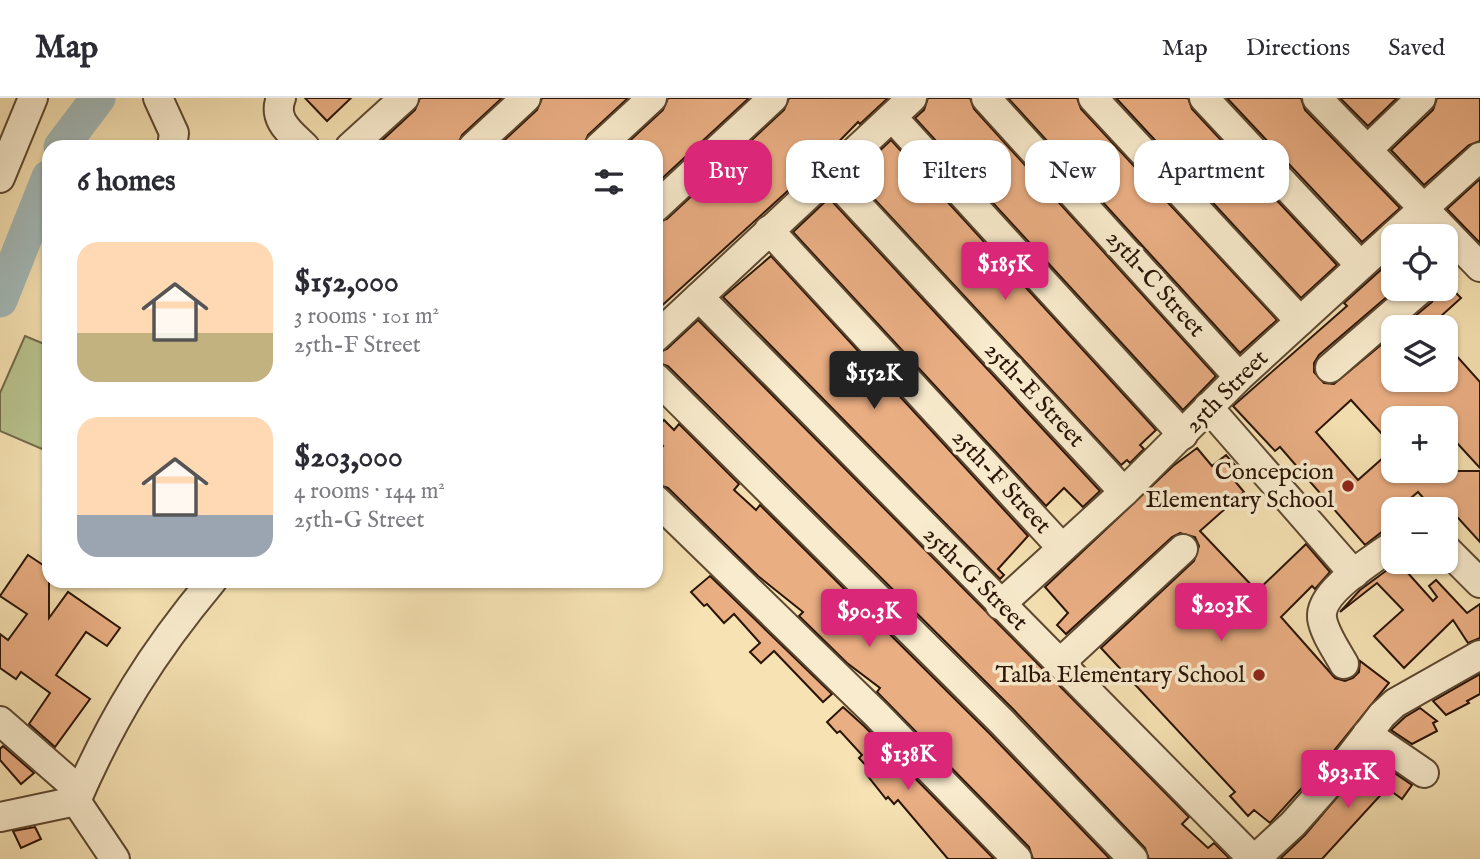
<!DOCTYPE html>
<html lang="en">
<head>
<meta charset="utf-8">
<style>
	body { margin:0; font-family:"IM FELL English",serif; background:#f2f2f3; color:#2b2b33; height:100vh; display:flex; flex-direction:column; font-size:26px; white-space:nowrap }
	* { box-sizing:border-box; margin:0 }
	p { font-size:23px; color:#7c7c81 }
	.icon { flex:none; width:38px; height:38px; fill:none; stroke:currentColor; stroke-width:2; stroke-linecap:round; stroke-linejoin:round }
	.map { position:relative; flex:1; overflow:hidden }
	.details { position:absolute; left:42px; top:42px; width:621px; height:448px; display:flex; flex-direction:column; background:#fff; border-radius:21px; box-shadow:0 2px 5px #0004 }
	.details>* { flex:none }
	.top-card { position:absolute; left:684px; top:42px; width:665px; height:63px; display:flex; gap:14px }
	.controls { position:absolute; left:1381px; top:126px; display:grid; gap:14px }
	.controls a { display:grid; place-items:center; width:77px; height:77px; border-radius:14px; background:#fff; box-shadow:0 2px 5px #0004; font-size:35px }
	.price { position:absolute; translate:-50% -60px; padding:0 16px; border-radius:7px; background:#db2777; color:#fff; font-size:23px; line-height:46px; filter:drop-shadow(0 2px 4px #0008) }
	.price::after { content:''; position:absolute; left:50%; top:42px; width:21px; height:16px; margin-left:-10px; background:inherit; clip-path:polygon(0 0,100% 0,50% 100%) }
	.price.on { background:#222; color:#fff }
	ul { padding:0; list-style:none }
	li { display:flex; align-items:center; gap:21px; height:175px; padding:0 35px }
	li span { display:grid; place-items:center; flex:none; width:196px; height:140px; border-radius:21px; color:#555 }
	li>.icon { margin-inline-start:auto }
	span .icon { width:84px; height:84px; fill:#fffc; stroke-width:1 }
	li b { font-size:30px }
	h2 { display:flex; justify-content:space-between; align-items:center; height:84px; padding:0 35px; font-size:30px }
	.pill { padding:0 24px; border-radius:21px; background:#fff; box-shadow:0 2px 5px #0004; font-size:24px; line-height:63px }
	.pill.on { background:#db2777; color:#fff }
	header { display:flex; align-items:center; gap:42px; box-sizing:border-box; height:98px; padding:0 35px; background:#fff; border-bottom:2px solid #e1e1e2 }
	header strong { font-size:33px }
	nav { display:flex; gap:38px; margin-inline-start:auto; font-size:24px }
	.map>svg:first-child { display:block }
</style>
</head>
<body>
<header>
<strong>Map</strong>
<nav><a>Map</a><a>Directions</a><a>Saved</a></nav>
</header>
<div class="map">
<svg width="1480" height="761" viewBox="0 0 1480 761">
	<rect width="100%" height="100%" fill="#f6e2b3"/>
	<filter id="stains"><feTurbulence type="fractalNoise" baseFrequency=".00286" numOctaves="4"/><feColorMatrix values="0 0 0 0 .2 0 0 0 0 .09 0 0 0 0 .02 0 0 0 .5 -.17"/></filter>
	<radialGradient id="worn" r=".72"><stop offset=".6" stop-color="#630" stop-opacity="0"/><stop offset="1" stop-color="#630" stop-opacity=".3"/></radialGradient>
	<polygon fill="#b9c48f" stroke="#726c4a" stroke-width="2" points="25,238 49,248 49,336 42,351 0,333 0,295"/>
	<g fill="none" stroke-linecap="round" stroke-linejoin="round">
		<g stroke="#a3bab9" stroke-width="35">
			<polyline points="61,49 98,0"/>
			<polyline points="0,202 49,79"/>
		</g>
	</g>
	<g fill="#eaae83" stroke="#2a1406" stroke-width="2">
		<polygon points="305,0 351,0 327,23"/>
		<polygon points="420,0 502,0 462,37 457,49 375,49 415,12"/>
		<polygon points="542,0 628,0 588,37 583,49 497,49 537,12"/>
		<polygon points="668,0 749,0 656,86 656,49 623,49 663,12"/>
		<polygon points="789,0 888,0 860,26 858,24 815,68 656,213 656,125 667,121 784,12"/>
		<polygon points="928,0 970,0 974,11 1216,278 1183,312 915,20 924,12"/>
		<polygon points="1008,0 1077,0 1081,11 1277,222 1240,255"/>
		<polygon points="1116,0 1188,0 1192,11 1337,167 1301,200"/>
		<polygon points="1227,0 1301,0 1305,12 1400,110 1362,144"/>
		<polygon points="1340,0 1397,0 1368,28"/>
		<polygon points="1437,0 1480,0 1480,43 1469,47 1424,87 1391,52 1433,12"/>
		<polygon points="891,42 1156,332 1140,347 1144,351 1130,365 1127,362 1121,367 853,78"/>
		<polygon points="1480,81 1480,145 1447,111"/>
		<polygon points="829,100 1100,393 1083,409 1064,390 1046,408 793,134"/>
		<polygon points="771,158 1028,438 998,471 1004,477 1000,481 723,199"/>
		<polygon points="1393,161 1393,191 1396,191 1319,257 1314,265 1314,274 1324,285 1334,286 1393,237 1393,282 1446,282 1446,246 1480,284 1480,370 1446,333 1446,320 1393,320 1393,348 1351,302 1316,334 1358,382 1393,351 1393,373 1480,373 1480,444 1450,411 1433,411 1418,394 1398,411 1393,411 1393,431 1383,433 1365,447 1280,349 1275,353 1233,308 1347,208 1344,205"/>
		<polygon points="1437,191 1452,191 1461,200 1429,229 1402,229 1432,204"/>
		<polygon points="698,222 1189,719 1182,726 1208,750 1214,745 1230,761 1149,761 1145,750 1014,612 668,268 656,264 657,255 667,251"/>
		<polygon points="664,322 674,332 679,326 739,386 734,392 756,412 760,407 990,636 1110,761 1033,761 1029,749 877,594 880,590 847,565 799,518 803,514 758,478 668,390 656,386 656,355 663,348 656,341 656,330"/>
		<polygon points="1197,350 1212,368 1226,357 1242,375 1234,382 1244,394 1200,433 1257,493 1306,446 1330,474 1315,491 1312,488 1281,519 1335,580 1345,583 1353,580 1359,574 1360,563 1389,585 1320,670 1270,725 1254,712 1248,718 1230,698 1235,694 1101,550 1194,463 1199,448 1195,439 1180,435 1172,439 1066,536 1057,527 1068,515 1045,489 1173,368"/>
		<polygon points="28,457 49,471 49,520 68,494 120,530 107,548 86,534 56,577 90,601 55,649 29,626 50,595 21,574 16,581 0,570 0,536 8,542 27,516 0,498"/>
		<polygon points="1398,464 1433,503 1437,499 1429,488 1436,482 1467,515 1480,506 1480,540 1468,545 1453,522 1404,570 1374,538 1403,512 1377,485 1340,514 1360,492"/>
		<polygon points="710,478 832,596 823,604 774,553 761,565 750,554 760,545 734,516 724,525 707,506 704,508 691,494"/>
		<polygon points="1480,576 1480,596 1467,603 1469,605 1446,617 1433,603"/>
		<polygon points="843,609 864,628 994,761 948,761 898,702 894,706 888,699 886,701 867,677 871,673 859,660 862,657 840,633 837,635 827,624"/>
		<polygon points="1420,610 1437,623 1433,625 1437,633 1412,646 1391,632 1405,619"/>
		<polygon points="3,648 34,675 21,686 0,662 0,651"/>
		<polygon points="1371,659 1412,687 1402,701 1387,690 1322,761 1280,761 1305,737"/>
		<polygon points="35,729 41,741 21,750 13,733"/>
	</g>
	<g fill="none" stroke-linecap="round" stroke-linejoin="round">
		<g stroke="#5d4831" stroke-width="32">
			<g id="minor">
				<polyline points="158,0 174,35 172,49"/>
				<path d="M281 0C272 22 291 35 305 49"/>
				<polyline points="986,0 1239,279"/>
				<polyline points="1093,0 1300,223"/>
				<polyline points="1204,0 1360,167"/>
				<polyline points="1317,0 1480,169"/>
				<polyline points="892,19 1183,337"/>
				<polyline points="350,49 404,0"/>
				<polyline points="473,49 526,0"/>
				<polyline points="599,49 652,0"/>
				<polyline points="1367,52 1421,0"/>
				<polyline points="829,76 1124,394"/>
				<polyline points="0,80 33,0"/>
				<polyline points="656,109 773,0"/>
				<polyline points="769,132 1062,450"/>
				<polyline points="1393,138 1480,59"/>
				<polyline points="699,199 1253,761"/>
				<polyline points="656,239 912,0"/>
				<polyline points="1330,270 1421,191"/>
				<polyline points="656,280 1002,624 1133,761"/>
				<polyline points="1208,309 1354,476"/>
				<polyline points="656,402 876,616 1017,761"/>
				<polyline points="1446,451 1480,485"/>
				<polyline points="1000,507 1124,394 1239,279 1393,138"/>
				<polyline points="1061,564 1183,451"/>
				<path d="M1344 566C1337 553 1324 535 1322 520 1319 493 1373 462 1393 447"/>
				<polyline points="0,623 80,693"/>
				<polyline points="1367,636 1424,675"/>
				<polyline points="76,703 115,761"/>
				<path d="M0 719 76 703C113 618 152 555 212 483"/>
				<polyline points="1255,761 1293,726 1333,681 1382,617 1395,605 1480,557"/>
			</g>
		</g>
		<use href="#minor" stroke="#f9ecce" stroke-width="28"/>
	</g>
	<g fill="#8f2418" stroke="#f9ecce" stroke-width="2.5">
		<circle cx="1348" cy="388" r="7"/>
		<circle cx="1259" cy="577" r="7"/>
	</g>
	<g text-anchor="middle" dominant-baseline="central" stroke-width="7" stroke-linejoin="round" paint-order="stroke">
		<g font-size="24" fill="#2a1406" stroke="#f9ecce">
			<text transform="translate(1155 186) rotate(48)">25th-C Street</text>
			<text transform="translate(1227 294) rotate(-45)">25th Street</text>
			<text transform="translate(1034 297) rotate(47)">25th-E Street</text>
			<text transform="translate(1001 384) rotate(47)">25th-F Street</text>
			<text transform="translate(975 481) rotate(45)">25th-G Street</text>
		</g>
		<g font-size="24" fill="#2a1406" stroke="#f9ecce" text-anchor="end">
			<text x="1334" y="374">Concepcion<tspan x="1334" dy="28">Elementary School</tspan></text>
			<text x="1245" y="577">Talba Elementary School</text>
		</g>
	</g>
	<rect width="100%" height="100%" filter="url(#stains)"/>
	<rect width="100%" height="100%" fill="url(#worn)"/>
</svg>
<div class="controls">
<a><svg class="icon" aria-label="locate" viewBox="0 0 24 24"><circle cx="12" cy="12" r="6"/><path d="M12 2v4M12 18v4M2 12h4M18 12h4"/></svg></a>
<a><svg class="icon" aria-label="layers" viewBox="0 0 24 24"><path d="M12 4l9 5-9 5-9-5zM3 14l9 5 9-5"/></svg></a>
<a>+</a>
<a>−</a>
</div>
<b class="price" style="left:1005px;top:204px">$185K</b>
<b class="price on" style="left:874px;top:313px">$152K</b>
<b class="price" style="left:1221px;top:545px">$203K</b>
<b class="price" style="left:869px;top:551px">$90.3K</b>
<b class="price" style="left:908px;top:694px">$138K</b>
<b class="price" style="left:1348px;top:712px">$93.1K</b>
<div class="top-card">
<a class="pill on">Buy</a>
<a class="pill">Rent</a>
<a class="pill">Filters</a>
<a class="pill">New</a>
<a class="pill">Apartment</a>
</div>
<section class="details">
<h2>6 homes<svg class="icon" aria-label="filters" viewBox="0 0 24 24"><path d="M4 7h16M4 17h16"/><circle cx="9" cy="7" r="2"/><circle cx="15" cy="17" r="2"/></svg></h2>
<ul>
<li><span style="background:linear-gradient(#ffd9b3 65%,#c2b280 0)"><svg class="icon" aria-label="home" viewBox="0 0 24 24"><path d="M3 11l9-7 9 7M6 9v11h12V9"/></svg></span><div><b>$152,000</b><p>3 rooms · 101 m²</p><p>25th-F Street</p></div></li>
<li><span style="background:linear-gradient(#ffd9b3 70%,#9aa5b1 0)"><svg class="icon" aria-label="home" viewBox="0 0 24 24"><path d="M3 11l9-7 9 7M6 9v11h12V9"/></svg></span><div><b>$203,000</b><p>4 rooms · 144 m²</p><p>25th-G Street</p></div></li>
</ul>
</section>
</div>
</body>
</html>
